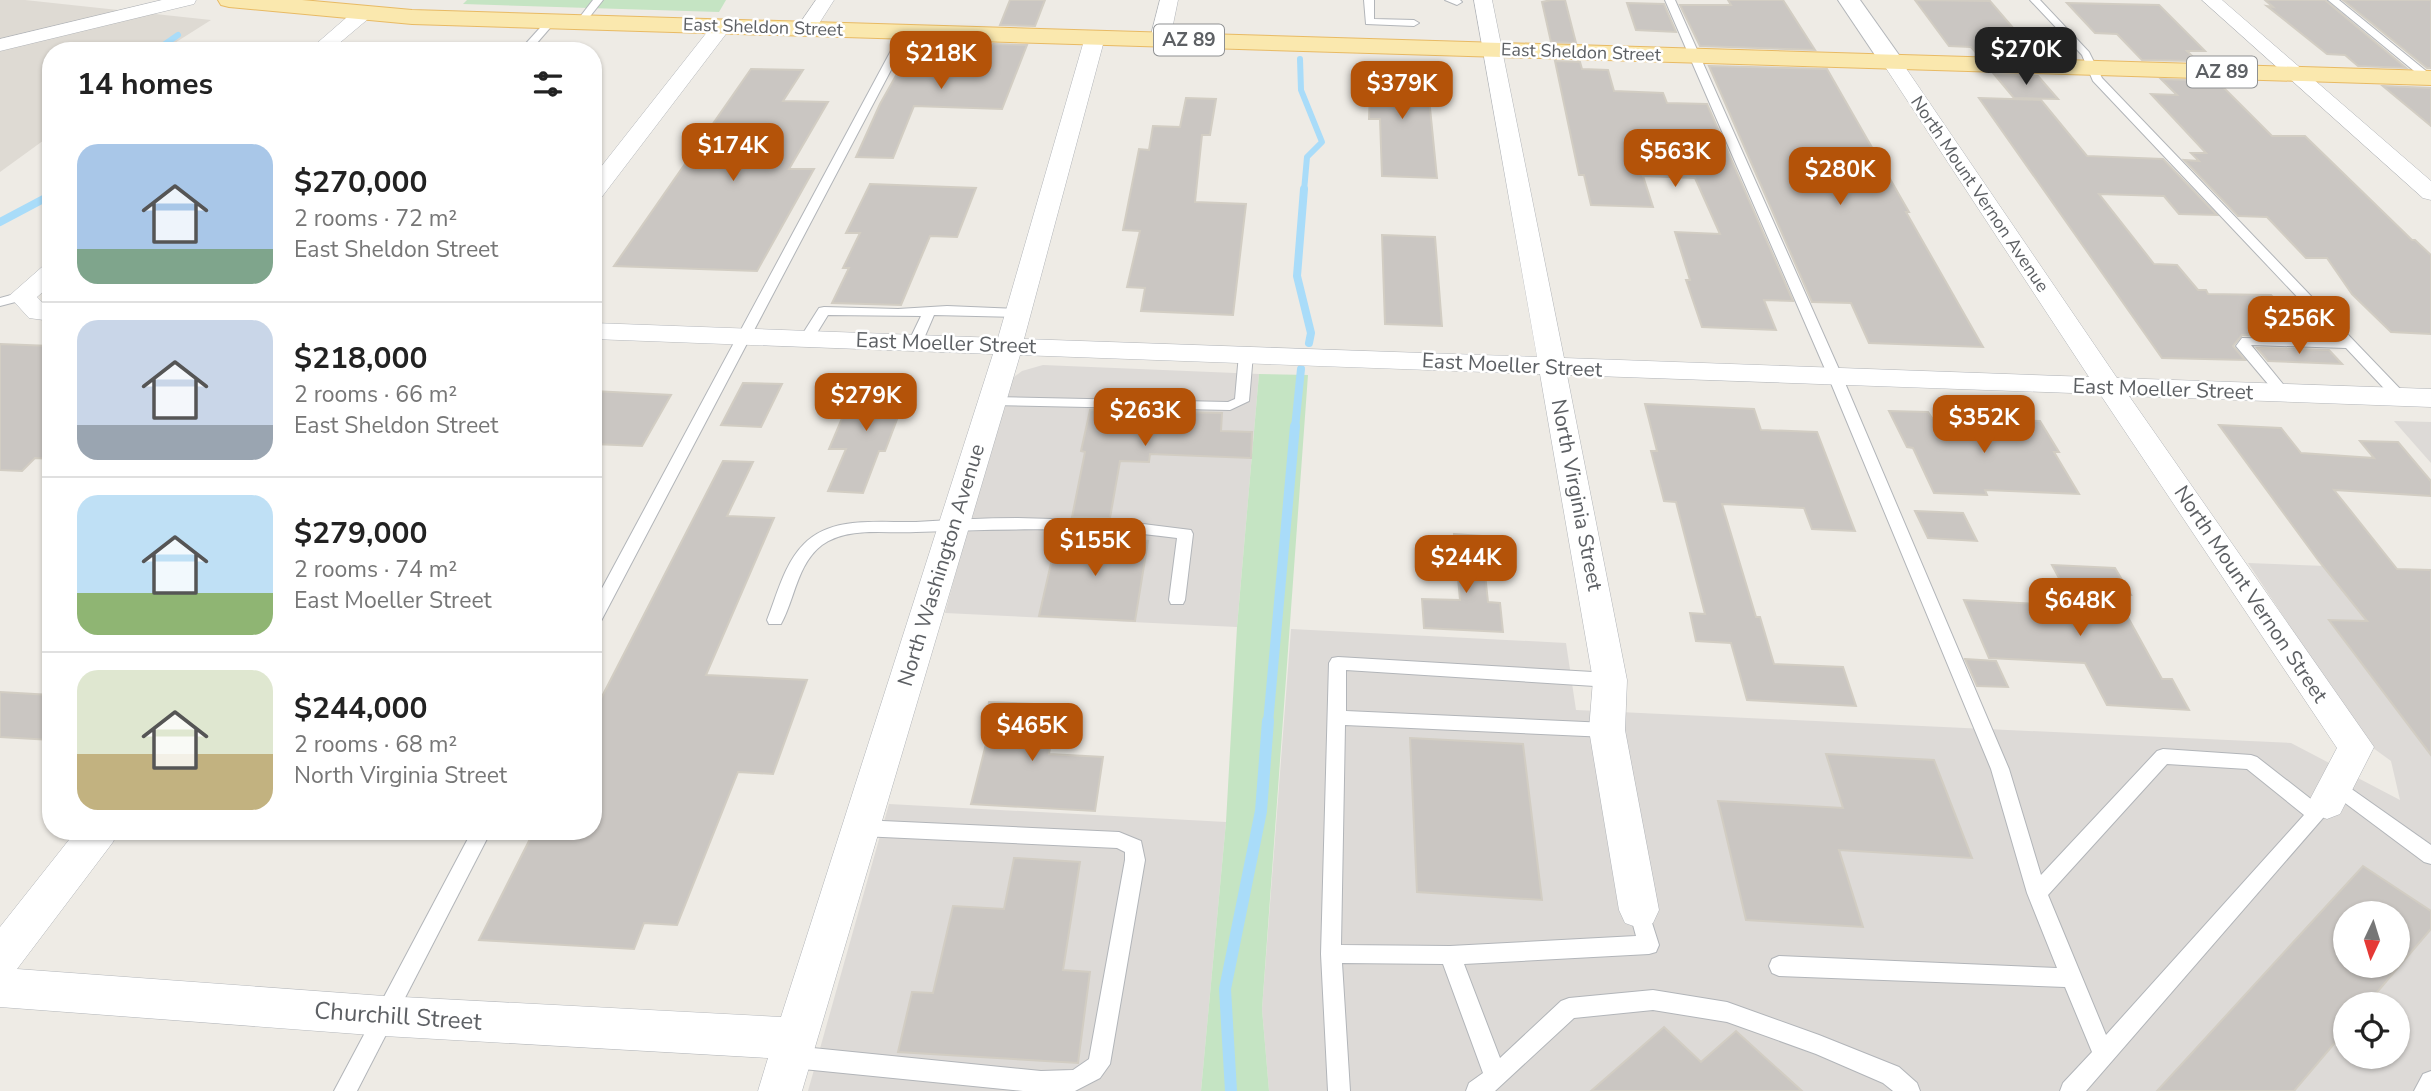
<!DOCTYPE html>
<html lang="en">
<head>
<meta charset="utf-8">
<style>
	body { margin:0; font-family:"Nunito Sans",sans-serif; background:#f2f2f2; color:#222; height:100vh; display:flex; flex-direction:column; font-size:26px; white-space:nowrap }
	* { box-sizing:border-box; margin:0 }
	p { font-size:23px; color:#767676 }
	.icon { flex:none; width:38px; height:38px; fill:none; stroke:currentColor; stroke-width:2; stroke-linecap:round; stroke-linejoin:round }
	.map { position:relative; flex:1; overflow:hidden }
	.panel { position:absolute; left:42px; top:42px; width:560px; height:798px; display:flex; flex-direction:column; background:#fff; border-radius:28px; box-shadow:0 2px 5px #0004 }
	.panel>* { flex:none }
	.needle { width:46px; rotate:184deg }
	.fabs { position:absolute; left:2333px; top:901px; display:grid; gap:14px }
	.fabs a { display:grid; place-items:center; width:77px; height:77px; border-radius:50%; background:#fff; box-shadow:0 2px 5px #0004; font-size:35px }
	.price { position:absolute; translate:-50% -60px; padding:0 16px; border-radius:14px; background:#b45309; color:#fff; font-size:23px; line-height:46px; filter:drop-shadow(0 2px 4px #0008) }
	.price::after { content:''; position:absolute; left:50%; top:42px; width:21px; height:16px; margin-left:-10px; background:inherit; clip-path:polygon(0 0,100% 0,50% 100%) }
	.price.active { background:#222; color:#fff }
	ul { padding:0; list-style:none }
	li { display:flex; align-items:center; gap:21px; height:175px; padding:0 35px }
	li+li { border-top:2px solid #e0e0e0 }
	li span { display:grid; place-items:center; flex:none; width:196px; height:140px; border-radius:21px; color:#555 }
	li>.icon { margin-inline-start:auto }
	span .icon { width:84px; height:84px; fill:#fffc; stroke-width:1 }
	li b { font-size:30px }
	h2 { display:flex; justify-content:space-between; align-items:center; height:84px; padding:0 35px; font-size:30px }
	.map>svg:first-child { display:block }
</style>
</head>
<body>
<div class="map">
<svg width="2431" height="1091" viewBox="0 0 2431 1091">
	<rect width="100%" height="100%" fill="#eeebe5"/>
	<g fill="#dddad7" fill-rule="evenodd">
		<polygon points="1043,365 1259,374 1237,627 945,613 1007,382 1022,371"/>
		<polygon points="2394,421 2431,422 2431,463"/>
		<path d="M2248 563 2431 570V1091H1269L1262 1009 1291 629 1566 643 1576 710 2291 743 2400 800 2391 761 2369 745ZM2345 914H2398V966H2345ZM2345 1004H2398V1057H2345Z"/>
		<polygon points="889,804 1226,822 1201,1091 808,1091"/>
	</g>
	<polygon fill="#dedad3" points="0,0 25,0 211,20 162,51 51,51 51,135 0,172"/>
	<g fill="#c5e4c3">
		<polygon points="467,0 726,0 719,12 463,4"/>
		<polygon points="1259,374 1308,375 1262,1009 1269,1091 1201,1091 1226,822 1237,627"/>
	</g>
	<g fill="none" stroke-linecap="round" stroke-linejoin="round">
		<g stroke="#a9dcf9" stroke-width="6">
			<polyline points="155,51 178,35"/>
			<polyline points="1300,59 1301,90 1322,142 1307,157 1304,191"/>
		</g>
		<g stroke="#a9dcf9" stroke-width="8">
			<polyline points="1304,189 1297,276 1311,333 1309,343"/>
			<polyline points="0,222 51,195"/>
			<polyline points="1295,428 1301,369"/>
		</g>
		<polyline stroke="#a9dcf9" stroke-width="10" points="1268,723 1295,426"/>
		<polyline stroke="#a9dcf9" stroke-width="12" points="1231,1091 1225,989 1261,811 1268,721"/>
	</g>
	<g fill="#cac6c2" stroke="#d2cdc3" stroke-width="2" fill-rule="evenodd">
		<polygon points="1010,0 1045,0 1035,26 1000,25"/>
		<polygon points="1551,0 1565,0 1576,43 1551,42 1542,2"/>
		<polygon points="1728,0 1783,0 1815,50 1700,46 1680,5 1731,5"/>
		<polygon points="1915,0 1990,1 2020,36 2003,36 2020,56 1978,55 1971,47 1949,46"/>
		<polygon points="2265,0 2325,0 2406,68 2358,66 2345,55 2327,54 2267,6 2273,7"/>
		<polygon points="2343,0 2431,0 2431,68 2427,68"/>
		<polygon points="1627,3 1664,4 1676,32 1636,30"/>
		<polygon points="2067,3 2159,5 2205,51 2187,51 2197,61 2142,60 2117,34 2095,33"/>
		<polygon points="993,44 1027,45 1002,109 914,106 893,158 856,157 880,104 907,56 947,57 949,51 990,51"/>
		<polygon points="1555,61 1580,62 1582,69 1608,70 1614,91 1663,93 1667,103 1707,104 1793,301 1764,300 1776,330 1702,327 1686,280 1690,280 1675,232 1720,234 1695,178 1643,176 1653,207 1591,205 1584,175 1579,175"/>
		<polygon points="1371,62 1413,63 1415,88 1428,88 1437,178 1382,176 1380,119 1369,119"/>
		<polygon points="1709,66 1827,69 1909,212 1906,212 1983,347 1869,343 1851,303 1812,302"/>
		<polygon points="751,69 803,70 783,101 828,102 789,169 814,169 757,271 614,266"/>
		<polygon points="1994,74 2038,76 2058,99 2014,98"/>
		<polygon points="2161,79 2217,81 2272,136 2305,136 2412,240 2415,240 2431,255 2431,334 2391,332 2352,294 2327,258 2306,258 2267,217 2238,216 2184,160 2199,161 2191,153 2206,153 2151,94 2177,95"/>
		<polygon points="2383,86 2431,88 2431,126"/>
		<polygon points="1186,98 1216,99 1210,135 1202,135 1195,202 1246,204 1233,315 1141,311 1145,288 1127,287 1140,231 1123,230 1139,149 1149,150 1153,126 1180,127"/>
		<polygon points="1979,98 2041,100 2087,156 2163,159 2217,215 2179,214 2164,196 2099,194 2154,264 2177,265 2198,290 2206,290 2208,294 2271,295 2288,314 2298,315 2318,337 2242,335 2233,346 2245,360 2162,358"/>
		<polygon points="870,184 976,188 957,237 930,236 901,305 832,303 849,268 843,268 860,233 846,233"/>
		<polygon points="1382,235 1435,237 1442,326 1385,324"/>
		<polygon points="0,344 51,346 51,459 35,458 22,471 0,470"/>
		<polygon points="2257,348 2329,350 2342,364 2268,361"/>
		<polygon points="743,383 782,384 761,427 721,425"/>
		<polygon points="857,383 910,385 885,451 879,451 863,493 828,491 846,449 829,449"/>
		<polygon points="593,391 671,395 642,446 593,444"/>
		<polygon points="1645,404 1754,409 1761,430 1817,432 1855,531 1812,529 1804,508 1722,504 1756,617 1760,617 1774,664 1843,667 1856,706 1747,700 1731,643 1696,641 1690,613 1705,614 1676,502 1664,501 1651,451 1657,451"/>
		<polygon points="1090,410 1222,413 1221,431 1252,432 1251,458 1150,454 1149,462 1120,461 1110,518 1072,517 1085,452 1081,451"/>
		<polygon points="1889,411 1928,412 1932,418 2040,421 2059,452 2054,452 2079,494 1985,490 1987,495 1934,493 1913,448 1907,447"/>
		<polygon points="2219,425 2281,428 2301,453 2374,458 2360,441 2398,442 2431,481 2431,496 2334,490 2397,569 2431,570 2431,755 2329,620 2367,621 2318,560"/>
		<polygon points="723,461 753,462 727,516 774,518 706,675 807,680 773,774 738,772 677,925 644,923 634,949 479,940 534,831 593,831 593,714"/>
		<polygon points="1915,511 1963,513 1977,541 1928,538"/>
		<polygon points="1069,532 1107,534 1107,539 1148,541 1135,621 1039,616 1057,537 1068,537"/>
		<polygon points="1454,534 1481,536 1488,602 1500,603 1503,632 1424,628 1422,599 1460,600"/>
		<polygon points="2052,565 2115,568 2131,595 2115,594 2162,679 2172,679 2189,710 2107,705 2085,663 1989,658 1964,600 2074,606"/>
		<polygon points="1965,659 1996,661 2008,687 1977,686"/>
		<polygon points="0,692 51,695 51,740 0,737"/>
		<polygon points="989,702 1057,705 1049,754 1103,757 1095,811 971,804 989,732 983,732"/>
		<polygon points="1410,738 1523,744 1542,900 1417,892"/>
		<polygon points="1826,754 1934,760 1972,858 1839,850 1863,927 1746,920 1718,801 1843,808"/>
		<polygon points="1014,858 1080,862 1063,970 1090,972 1078,1063 898,1052 912,992 933,993 953,906 1004,909"/>
		<path d="M2363 866 2431 911V929L2367 1004H2345V1031L2294 1091H2157ZM2345 914H2398V966H2345Z"/>
		<polygon points="1664,1027 1701,1062 1736,1031 1802,1091 1591,1091"/>
	</g>
	<g fill="none" stroke-linecap="round" stroke-linejoin="round">
		<g stroke="#b2b5b9" stroke-width="2">
			<g id="service">
				<polygon points="593,0 603,0 584,24 578,24 576,22"/>
				<polygon points="1364,0 1374,0 1374,19 1414,20 1419,23 1414,26 1366,24"/>
				<polygon points="1445,0 1460,0 1462,2 1457,5"/>
				<path d="M1665 0H1675L1842 376 2009 769 2041 875 2157 751 2163 749 2251 755 2257 757 2316 803 2327 795 2334 797 2336 803 2086 1091H2060L2063 1083 2092 1052 2065 987 1779 976 1772 973 1769 966 1772 959 1779 956 2057 968 2027 893 1991 769 1828 376ZM2167 764 2247 769 2304 815 2106 1035 2048 895Z"/>
				<polygon points="2030,0 2040,0 2089,52 2102,78 2405,394 2407,397 2405,400 2395,400 2346,348 2251,345 2291,394 2289,397 2279,397 2236,346 2242,338 2338,340 2093,81 2082,55"/>
				<polygon points="2328,0 2339,0 2431,75 2431,81 2425,80"/>
				<polygon points="548,19 556,21 530,51 519,51"/>
				<polygon points="906,29 911,32 601,621 599,625 593,627 593,605 901,32"/>
				<polygon points="22,292 27,293 27,299 0,306 0,298"/>
				<polygon points="947,306 1019,309 1025,313 1019,317 934,315 922,343 915,347 908,343 921,316 828,315 812,341 807,342 800,338 819,308 824,307 898,309"/>
				<polygon points="1246,350 1253,354 1249,401 1230,410 992,405 985,401 992,397 1228,402 1235,399 1239,354"/>
				<path d="M1018 518 1119 521 1191 530 1193 534 1185 600 1183 604H1171L1169 600 1177 538C1089 526 1003 529 916 532 886 534 848 526 822 545 797 564 795 599 781 624H769L767 620C777 595 784 564 804 544 832 515 880 523 916 522 950 520 984 518 1018 518Z"/>
				<polygon points="1338,657 1610,673 1616,675 1619,680 1616,685 1610,687 1346,670 1346,711 1607,723 1613,725 1616,730 1613,735 1607,737 1345,725 1341,945 1450,946 1636,936 1629,910 1632,904 1639,901 1646,904 1659,945 1656,952 1649,954 1464,964 1500,1058 1561,1001 1569,998 1653,990 1727,1002 1819,1035 1899,1067 1917,1083 1920,1091 1893,1091 1883,1083 1816,1054 1727,1022 1653,1010 1574,1018 1495,1091 1466,1091 1469,1083 1483,1073 1443,964 1342,963 1350,1091 1328,1091 1321,954 1329,663 1332,658"/>
				<polygon points="2336,778 2431,845 2431,864 2424,862 2329,791 2327,786 2329,781"/>
				<polygon points="861,820 1119,832 1141,841 1145,860 1110,1064 1100,1078 1075,1091 1023,1091 793,1068 785,1064 782,1057 785,1050 793,1046 1041,1071 1073,1070 1089,1059 1125,860 1125,852 1117,848 861,836 854,834 851,828 854,822"/>
				<polygon points="472,831 491,831 357,1091 334,1091"/>
				<polygon points="2431,1071 2431,1091 2414,1091 2423,1074"/>
			</g>
		</g>
		<g stroke="#b2b5b9" stroke-width="1">
			<g id="minor">
				<polygon points="162,0 196,0 194,4 0,51 0,39"/>
				<polygon points="816,0 834,0 813,33 799,33 796,29"/>
				<polygon points="1160,0 1178,0 1170,39 1160,45 1150,39"/>
				<polygon points="1474,0 1492,0 1564,358 2089,377 1882,62 1885,58 1899,58 2117,378 2431,389 2431,407 2129,396 2374,747 2340,814 2327,819 2314,814 2308,803 2337,748 2100,394 1567,375 1627,680 1625,730 1659,910 1653,923 1639,928 1625,923 1619,910 1589,730 1593,680 1540,374 1020,355 802,1091 758,1091 768,1058 384,1036 0,1007 0,927 76,831 118,831 113,842 17,969 384,996 781,1017 993,354 593,339 593,323 998,338 1085,37 1095,31 1105,37 1024,339 1537,357"/>
				<polygon points="2202,0 2222,0 2431,181 2431,200 2423,198"/>
				<polygon points="361,9 370,15 368,19 330,51 308,51 354,11"/>
				<polygon points="722,20 732,26 729,30 601,198 593,200 593,177 715,22"/>
				<polygon points="51,265 51,285 37,297 45,305 51,305 51,321 29,318 9,296 42,267"/>
			</g>
		</g>
		<g stroke="#b2b5b9" stroke-width="2">
			<polygon id="tertiary" points="1838,0 1860,0 1904,62 1901,67 1892,69 1883,67"/>
		</g>
		<g stroke="#e8ba64" stroke-width="2">
			<polygon id="primary" points="218,0 302,0 412,10 2431,71 2431,85 412,24 229,7 221,5"/>
		</g>
		<use href="#service" fill="#fff" fill-rule="evenodd"/>
		<use href="#minor" fill="#fff" fill-rule="evenodd"/>
		<use href="#tertiary" fill="#fff" fill-rule="evenodd"/>
		<use href="#primary" fill="#fae8ae" fill-rule="evenodd"/>
	</g>
	<g text-anchor="middle" dominant-baseline="central" stroke-width="5" stroke-linejoin="round" paint-order="stroke">
		<g font-size="18" fill="#5d6064" stroke="#fff">
			<text transform="translate(763 27) rotate(2)">East Sheldon Street</text>
			<text transform="translate(1581 52) rotate(2)">East Sheldon Street</text>
			<text transform="translate(1980 194) rotate(56)">North Mount Vernon Avenue</text>
		</g>
		<g fill="#fff" stroke="#8e9092" stroke-width="2">
			<rect x="1154" y="24.5" width="70" height="31" rx="5"/>
			<rect x="2187" y="56.5" width="70" height="31" rx="5"/>
		</g>
		<g font-size="19" font-weight="bold" fill="#5d6064">
			<text x="1189" y="40">AZ 89</text>
			<text x="2222" y="72">AZ 89</text>
		</g>
		<g font-size="21" fill="#5d6064" stroke="#fff">
			<text transform="translate(946 343) rotate(2)">East Moeller Street</text>
			<text transform="translate(1512 365) rotate(3)">East Moeller Street</text>
			<text transform="translate(2163 389) rotate(2)">East Moeller Street</text>
			<text transform="translate(1577 495) rotate(79)">North Virginia Street</text>
			<text transform="translate(941 565) rotate(-73)">North Washington Avenue</text>
			<text transform="translate(2251 594) rotate(56)">North Mount Vernon Street</text>
		</g>
		<g font-size="24" fill="#5d6064" stroke="#fff">
			<text transform="translate(398 1016) rotate(4)">Churchill Street</text>
		</g>
	</g>
</svg>
<div class="fabs">
<a><svg class="needle" viewBox="-14 -14 28 28"><path d="M0-13l5 13h-10z" fill="#e53935"/><path d="M0 13l5-13h-10z" fill="#767676"/></svg></a>
<a><svg class="icon" aria-label="locate" viewBox="0 0 24 24"><circle cx="12" cy="12" r="6"/><path d="M12 2v4M12 18v4M2 12h4M18 12h4"/></svg></a>
</div>
<b class="price active" style="left:2026px;top:87px">$270K</b>
<b class="price" style="left:941px;top:91px">$218K</b>
<b class="price" style="left:1402px;top:121px">$379K</b>
<b class="price" style="left:733px;top:183px">$174K</b>
<b class="price" style="left:1675px;top:189px">$563K</b>
<b class="price" style="left:1840px;top:207px">$280K</b>
<b class="price" style="left:2299px;top:356px">$256K</b>
<b class="price" style="left:866px;top:433px">$279K</b>
<b class="price" style="left:1145px;top:448px">$263K</b>
<b class="price" style="left:1984px;top:455px">$352K</b>
<b class="price" style="left:1095px;top:578px">$155K</b>
<b class="price" style="left:1466px;top:595px">$244K</b>
<b class="price" style="left:2080px;top:638px">$648K</b>
<b class="price" style="left:1032px;top:763px">$465K</b>
<section class="panel">
<h2>14 homes<svg class="icon" aria-label="filters" viewBox="0 0 24 24"><path d="M4 7h16M4 17h16"/><circle cx="9" cy="7" r="2"/><circle cx="15" cy="17" r="2"/></svg></h2>
<ul>
<li><span style="background:linear-gradient(#a9c7e8 75%,#7fa58c 0)"><svg class="icon" aria-label="home" viewBox="0 0 24 24"><path d="M3 11l9-7 9 7M6 9v11h12V9"/></svg></span><div><b>$270,000</b><p>2 rooms · 72 m²</p><p>East Sheldon Street</p></div></li>
<li><span style="background:linear-gradient(#c9d6e8 75%,#9aa5b1 0)"><svg class="icon" aria-label="home" viewBox="0 0 24 24"><path d="M3 11l9-7 9 7M6 9v11h12V9"/></svg></span><div><b>$218,000</b><p>2 rooms · 66 m²</p><p>East Sheldon Street</p></div></li>
<li><span style="background:linear-gradient(#bfe0f5 70%,#8fb573 0)"><svg class="icon" aria-label="home" viewBox="0 0 24 24"><path d="M3 11l9-7 9 7M6 9v11h12V9"/></svg></span><div><b>$279,000</b><p>2 rooms · 74 m²</p><p>East Moeller Street</p></div></li>
<li><span style="background:linear-gradient(#dfe7d0 60%,#c2b280 0)"><svg class="icon" aria-label="home" viewBox="0 0 24 24"><path d="M3 11l9-7 9 7M6 9v11h12V9"/></svg></span><div><b>$244,000</b><p>2 rooms · 68 m²</p><p>North Virginia Street</p></div></li>
</ul>
</section>
</div>
</body>
</html>
